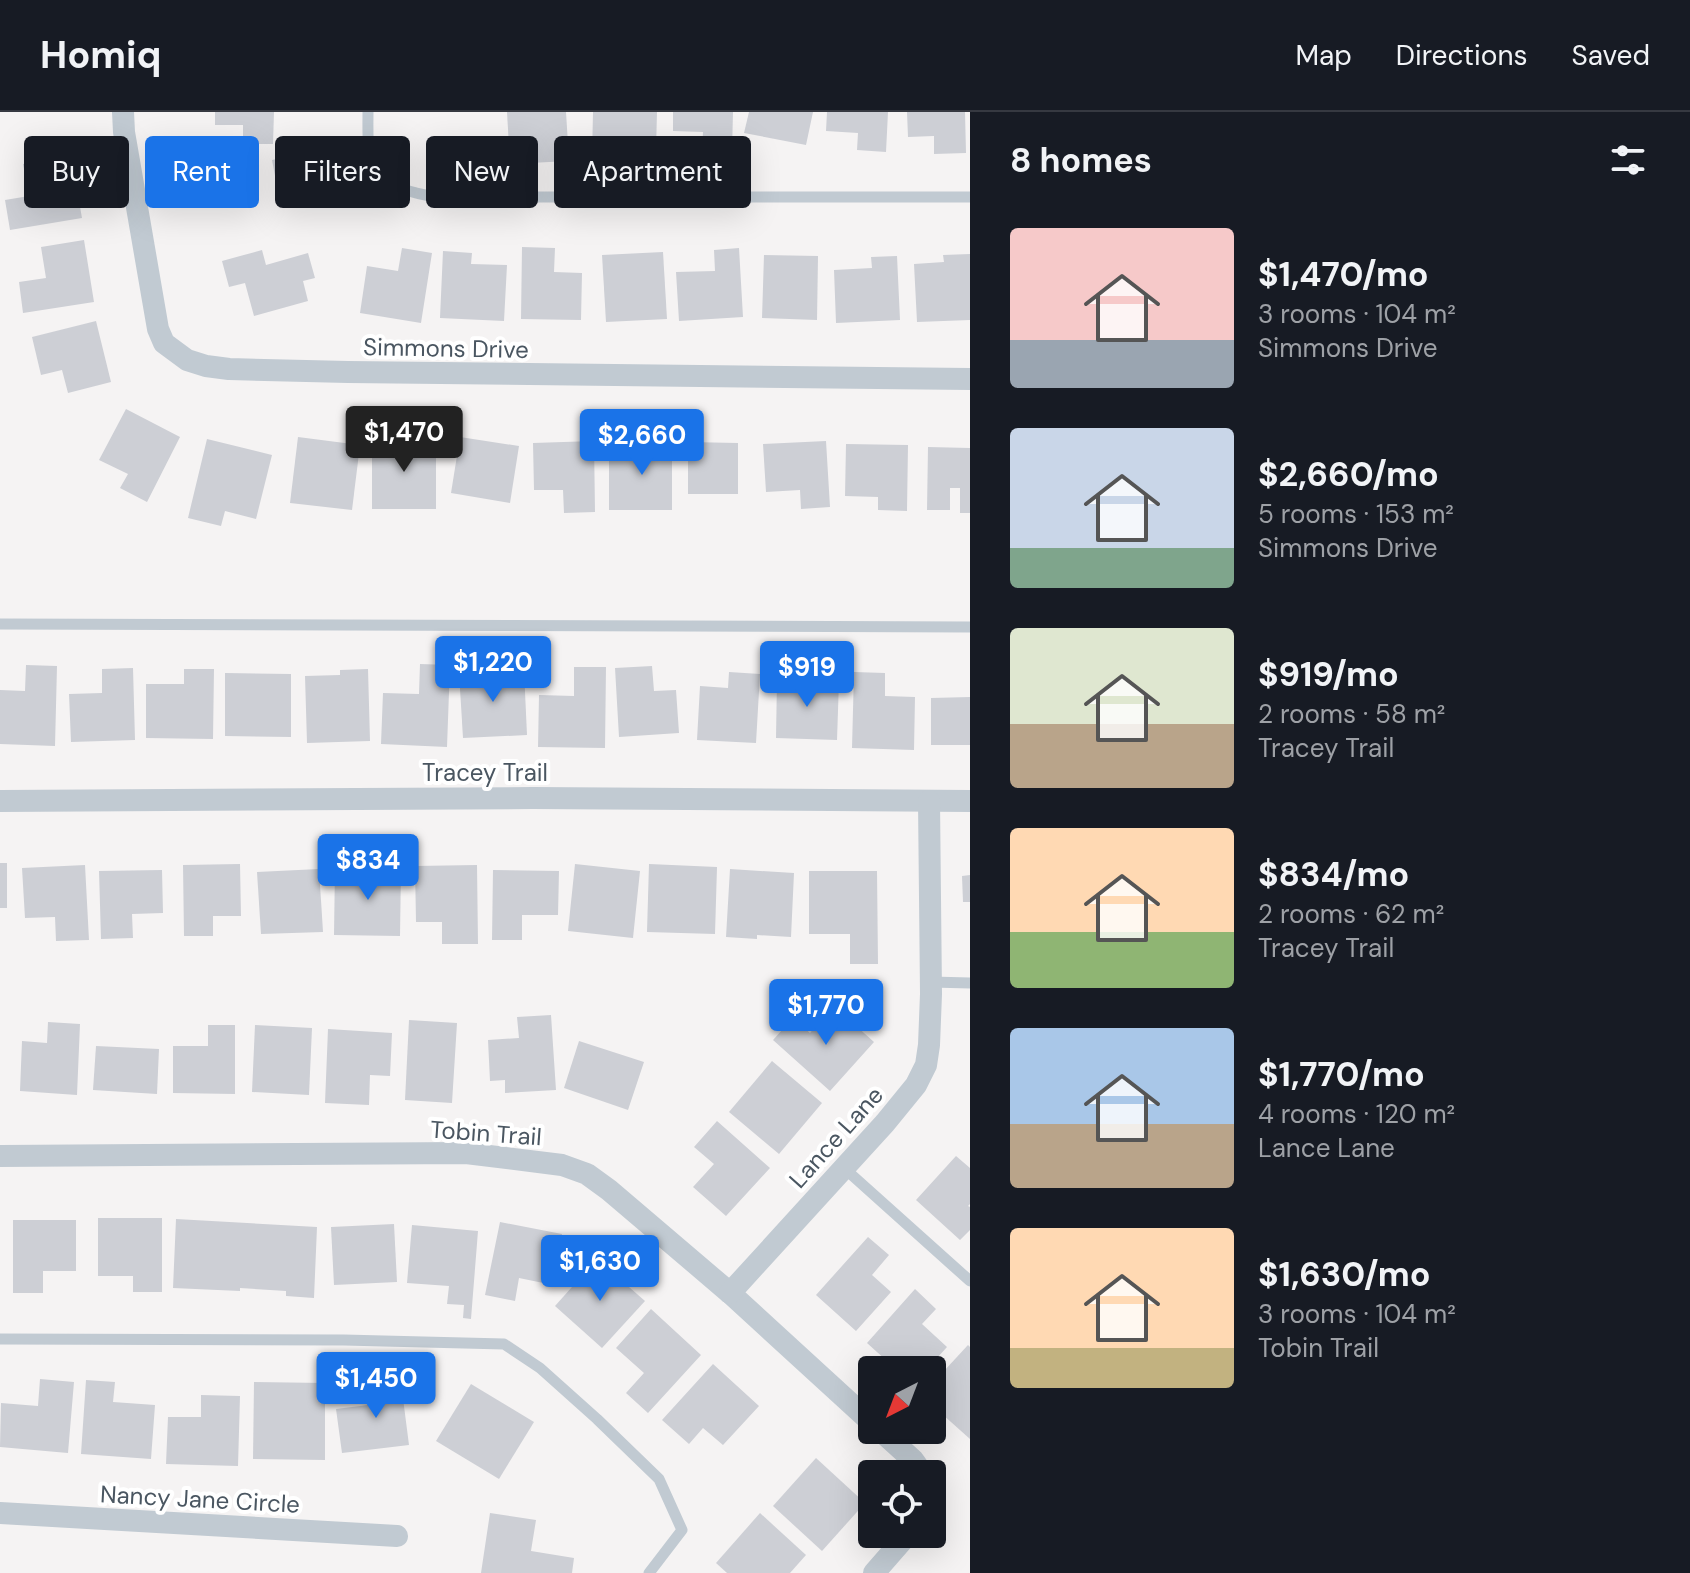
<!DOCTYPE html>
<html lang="en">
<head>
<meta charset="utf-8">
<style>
	body { margin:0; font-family:"DM Sans",sans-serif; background:#20242c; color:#f1f3f6; height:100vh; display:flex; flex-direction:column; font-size:30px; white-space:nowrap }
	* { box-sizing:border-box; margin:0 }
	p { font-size:26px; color:#9ea1a6 }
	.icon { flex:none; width:44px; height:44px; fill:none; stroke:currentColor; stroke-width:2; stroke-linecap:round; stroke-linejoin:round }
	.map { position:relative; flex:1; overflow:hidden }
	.sheet { display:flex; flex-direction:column; background:#171b24; width:720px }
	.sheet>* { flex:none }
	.top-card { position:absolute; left:24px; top:24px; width:760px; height:72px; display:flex; gap:16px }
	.needle { width:52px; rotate:222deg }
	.buttons { position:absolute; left:858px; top:1244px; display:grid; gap:16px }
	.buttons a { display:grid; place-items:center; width:88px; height:88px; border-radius:8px; background:#171b24; box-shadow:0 8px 32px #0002; font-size:40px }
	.price { position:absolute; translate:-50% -68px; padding:0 18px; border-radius:8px; background:#1a73e8; color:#fff; font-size:26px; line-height:52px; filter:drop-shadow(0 2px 4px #0008) }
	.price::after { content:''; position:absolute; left:50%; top:48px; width:24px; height:18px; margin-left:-12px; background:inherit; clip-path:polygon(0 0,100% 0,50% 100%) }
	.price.selected { background:#222; color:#fff }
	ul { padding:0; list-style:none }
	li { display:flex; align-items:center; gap:24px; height:200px; padding:0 40px }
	li span { display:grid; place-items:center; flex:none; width:224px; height:160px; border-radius:8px; color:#555 }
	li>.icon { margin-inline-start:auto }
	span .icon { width:96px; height:96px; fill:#fffc; stroke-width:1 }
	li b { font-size:34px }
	h2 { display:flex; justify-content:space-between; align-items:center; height:96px; padding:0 40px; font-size:34px }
	.pill { padding:0 28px; border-radius:8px; background:#171b24; box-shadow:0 8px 32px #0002; font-size:28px; line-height:72px }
	.pill.selected { background:#1a73e8; color:#fff }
	header { display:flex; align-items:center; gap:48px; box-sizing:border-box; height:112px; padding:0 40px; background:#171b24; border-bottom:2px solid #363941 }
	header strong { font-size:38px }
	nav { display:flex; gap:44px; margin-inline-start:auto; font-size:28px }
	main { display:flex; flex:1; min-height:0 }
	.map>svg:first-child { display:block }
</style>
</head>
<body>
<header>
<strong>Homiq</strong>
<nav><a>Map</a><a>Directions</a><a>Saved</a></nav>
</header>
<main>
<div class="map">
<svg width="970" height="1461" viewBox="0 0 970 1461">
	<rect width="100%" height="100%" fill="#f5f3f3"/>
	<g fill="#cdcfd5">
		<polygon points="215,0 274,0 273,32 243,32 243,13 215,13"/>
		<polygon points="507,0 566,0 569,49 510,52"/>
		<polygon points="593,0 657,0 656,38 622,37 621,45 592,45"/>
		<polygon points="673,0 733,0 732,39 702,38 703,20 673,19"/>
		<polygon points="749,0 813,0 806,33 744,21"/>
		<polygon points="827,0 888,0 886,40 857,38 858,21 826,19"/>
		<polygon points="907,0 965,0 966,41 934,42 934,24 908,25"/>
		<polygon points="670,34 696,35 694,63 668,62"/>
		<polygon points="332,35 339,67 278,79 272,48"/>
		<polygon points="71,44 82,106 10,118 5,88 29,84 23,52"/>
		<polygon points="84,128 94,190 23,201 19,170 46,166 41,135"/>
		<polygon points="522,135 555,136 554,160 582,161 581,208 521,207"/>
		<polygon points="402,136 432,141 421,211 360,201 367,154 398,159"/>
		<polygon points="739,136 743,205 679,209 676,160 715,159 714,138"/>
		<polygon points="262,138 266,153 308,141 315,166 303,169 308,189 254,204 245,171 229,175 222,149"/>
		<polygon points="443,139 472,141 471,152 507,153 504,209 440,206"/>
		<polygon points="663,140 667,207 606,210 602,143"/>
		<polygon points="970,142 970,208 917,210 914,152 944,150 943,143"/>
		<polygon points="764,143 818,144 817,208 762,206"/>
		<polygon points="897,144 900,208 836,211 834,158 872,156 871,145"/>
		<polygon points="96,209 111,270 68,281 62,258 41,263 32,225"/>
		<polygon points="126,297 180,325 147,390 120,376 128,362 99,348"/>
		<polygon points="298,325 360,333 352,398 290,391"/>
		<polygon points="460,325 519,334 510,391 451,381"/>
		<polygon points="207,327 272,343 256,407 225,399 221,414 188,406"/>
		<polygon points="372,327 436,328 436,397 372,397"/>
		<polygon points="594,329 595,400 564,401 563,378 534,378 533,331"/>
		<polygon points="626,329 672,329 672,398 609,398 609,345 626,345"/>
		<polygon points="826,329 830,395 801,397 800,378 766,380 763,332"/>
		<polygon points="688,330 738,331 738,382 688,382"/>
		<polygon points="846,332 908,333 907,399 878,398 878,385 845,384"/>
		<polygon points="928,335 970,336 970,401 960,401 960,376 950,376 950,398 927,398"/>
		<polygon points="420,552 450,553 447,635 381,632 383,581 419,582"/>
		<polygon points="26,553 57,554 55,634 0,632 0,578 25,579"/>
		<polygon points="652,554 654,579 676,578 679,621 619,625 615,556"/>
		<polygon points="574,555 606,555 605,636 538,635 539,583 574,584"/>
		<polygon points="133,556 135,628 71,630 69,582 102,581 102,557"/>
		<polygon points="184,557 214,557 213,627 146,626 146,572 184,572"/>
		<polygon points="368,557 370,629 307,631 305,564 340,563 340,558"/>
		<polygon points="524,558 527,623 463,626 459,560"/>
		<polygon points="729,560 760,562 756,631 697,628 700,574 728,576"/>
		<polygon points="854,560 885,561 885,584 915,585 914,638 852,636"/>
		<polygon points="225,561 291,562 291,625 225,624"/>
		<polygon points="777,567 839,569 837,628 776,626"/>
		<polygon points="970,585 970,633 931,633 931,586"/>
		<rect x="0" y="751" width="7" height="45"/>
		<polygon points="240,752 241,804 213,804 213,824 184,824 183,753"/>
		<polygon points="575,752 640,759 633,826 568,819"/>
		<polygon points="649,752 717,755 715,822 647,820"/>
		<polygon points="85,753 89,828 56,829 55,805 25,806 22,756"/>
		<polygon points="477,753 478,832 442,832 442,810 416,810 415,754"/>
		<polygon points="335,755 401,756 400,824 334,823"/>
		<polygon points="319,757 323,820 261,822 257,760"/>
		<polygon points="730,757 794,761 791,825 757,823 757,827 726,825"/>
		<polygon points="162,758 163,801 132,802 133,826 101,827 99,759"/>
		<polygon points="493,758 559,759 558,803 522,803 522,828 492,828"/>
		<polygon points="809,759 877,759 878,852 850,852 850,822 809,822"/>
		<polygon points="970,763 970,790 963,790 962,764"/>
		<polygon points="834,894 874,930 830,979 773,928 793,906 810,921"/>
		<polygon points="551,903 556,978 505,981 505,968 490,969 488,928 519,926 517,905"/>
		<polygon points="409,908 457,911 452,991 405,988"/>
		<polygon points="48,910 80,912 77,983 20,979 22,929 47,931"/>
		<polygon points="208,913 235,913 235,982 173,981 173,934 208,934"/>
		<polygon points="255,913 312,916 309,983 252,980"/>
		<polygon points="328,917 392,921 390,964 370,963 369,993 325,991"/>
		<polygon points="579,929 644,950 628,998 564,976"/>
		<polygon points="96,934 159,937 157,982 93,978"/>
		<polygon points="772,949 822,991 779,1042 729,1000"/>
		<polygon points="717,1009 770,1056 726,1104 693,1075 714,1052 694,1035"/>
		<polygon points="956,1044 970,1056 970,1092 968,1094 970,1095 970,1118 960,1128 916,1088"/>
		<polygon points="98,1106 162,1106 162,1180 133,1180 133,1164 98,1164"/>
		<polygon points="176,1107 317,1115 314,1186 286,1184 286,1179 240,1176 240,1179 173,1176"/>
		<polygon points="13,1108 76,1108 76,1159 43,1159 43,1181 13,1181"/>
		<polygon points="500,1110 562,1122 553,1173 519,1166 515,1189 485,1183"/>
		<polygon points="394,1112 397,1170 334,1173 331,1115"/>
		<polygon points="412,1113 478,1119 471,1207 463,1206 464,1193 447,1192 449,1174 407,1171"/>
		<polygon points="868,1125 889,1143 872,1163 891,1180 856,1219 816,1183"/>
		<polygon points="597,1147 645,1189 602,1236 555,1194"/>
		<polygon points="915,1177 936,1197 922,1212 947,1235 926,1258 897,1258 867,1231"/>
		<polygon points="651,1197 701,1243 648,1301 626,1281 644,1261 616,1236"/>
		<polygon points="968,1233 970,1235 970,1327 932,1293 932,1272"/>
		<polygon points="713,1252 759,1294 723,1333 703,1316 689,1332 662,1308"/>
		<polygon points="400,1263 409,1333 342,1341 336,1297 376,1292 373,1267"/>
		<polygon points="40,1267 74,1270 68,1341 0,1335 1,1291 38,1294"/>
		<polygon points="86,1268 115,1270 113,1290 155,1293 151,1347 81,1342"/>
		<polygon points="254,1270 325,1271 325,1348 253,1347"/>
		<polygon points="471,1272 534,1310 499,1367 436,1329"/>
		<polygon points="201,1283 240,1284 238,1354 166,1352 168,1305 201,1305"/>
		<polygon points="816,1346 865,1391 822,1439 773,1394"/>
		<polygon points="490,1401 536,1408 531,1439 574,1446 572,1461 481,1461"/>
		<polygon points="760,1401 806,1443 790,1461 727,1461 716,1451"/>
	</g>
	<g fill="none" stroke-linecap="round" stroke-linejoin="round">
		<g stroke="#c1cad2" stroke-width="11">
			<path d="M368 0C368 12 367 40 371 50 379 75 412 80 434 85H970"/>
			<polyline points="0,512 970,515"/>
			<polyline points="931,870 970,871"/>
			<polyline points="844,1056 970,1169"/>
			<polyline points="0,1227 344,1228 504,1232 540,1256 597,1307 659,1367 682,1418 649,1461"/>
		</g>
		<g stroke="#c1cad2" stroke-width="22">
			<polyline points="123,0 124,20 158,217 164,231 187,248 206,254 229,257 348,260 970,267"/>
			<polyline points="0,689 533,686 970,689"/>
			<polyline points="0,1044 466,1041 562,1053 587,1062 609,1078 730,1181 872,1311"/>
			<polyline points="730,1181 885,1011 916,973 926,953 929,933 931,882 929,689"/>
			<polyline points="880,1318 913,1348 923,1362"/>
			<polyline points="0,1401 397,1424"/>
			<polyline points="874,1461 908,1422"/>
		</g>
	</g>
	<g text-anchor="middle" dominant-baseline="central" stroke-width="8" stroke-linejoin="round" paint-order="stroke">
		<g font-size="24" fill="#4a5661" stroke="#fff">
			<text transform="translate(446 236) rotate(1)">Simmons Drive</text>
			<text x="485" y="660">Tracey Trail</text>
			<text transform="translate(486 1021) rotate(4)">Tobin Trail</text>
			<text transform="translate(836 1025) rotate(-48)">Lance Lane</text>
			<text transform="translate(200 1387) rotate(3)">Nancy Jane Circle</text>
		</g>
	</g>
</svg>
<div class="buttons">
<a><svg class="needle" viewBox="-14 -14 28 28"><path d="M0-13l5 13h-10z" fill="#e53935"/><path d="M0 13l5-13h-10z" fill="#9ea1a6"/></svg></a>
<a><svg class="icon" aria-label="locate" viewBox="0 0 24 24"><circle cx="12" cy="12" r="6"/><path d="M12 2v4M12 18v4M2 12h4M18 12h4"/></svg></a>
</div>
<b class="price selected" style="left:404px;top:362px">$1,470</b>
<b class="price" style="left:642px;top:365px">$2,660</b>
<b class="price" style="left:493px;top:592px">$1,220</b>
<b class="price" style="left:807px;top:597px">$919</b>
<b class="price" style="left:368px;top:790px">$834</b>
<b class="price" style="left:826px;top:935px">$1,770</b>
<b class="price" style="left:600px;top:1191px">$1,630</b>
<b class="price" style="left:376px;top:1308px">$1,450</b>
<div class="top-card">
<a class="pill">Buy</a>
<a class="pill selected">Rent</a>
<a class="pill">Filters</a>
<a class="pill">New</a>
<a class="pill">Apartment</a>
</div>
</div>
<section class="sheet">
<h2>8 homes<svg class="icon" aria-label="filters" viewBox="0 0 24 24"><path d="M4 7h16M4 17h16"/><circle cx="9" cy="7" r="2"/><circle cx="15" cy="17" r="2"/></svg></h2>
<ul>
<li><span style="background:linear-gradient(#f6c9c9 70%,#9aa5b1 0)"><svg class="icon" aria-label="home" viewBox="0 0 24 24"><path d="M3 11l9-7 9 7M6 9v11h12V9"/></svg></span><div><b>$1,470/mo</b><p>3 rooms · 104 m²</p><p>Simmons Drive</p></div></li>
<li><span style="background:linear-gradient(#c9d6e8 75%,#7fa58c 0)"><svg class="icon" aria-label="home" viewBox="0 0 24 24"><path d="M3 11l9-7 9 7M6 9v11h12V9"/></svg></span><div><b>$2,660/mo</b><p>5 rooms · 153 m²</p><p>Simmons Drive</p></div></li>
<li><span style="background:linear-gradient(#dfe7d0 60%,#b9a48a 0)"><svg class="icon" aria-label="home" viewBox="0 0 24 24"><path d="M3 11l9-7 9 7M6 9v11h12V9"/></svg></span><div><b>$919/mo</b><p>2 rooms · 58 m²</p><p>Tracey Trail</p></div></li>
<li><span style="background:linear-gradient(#ffd9b3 65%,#8fb573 0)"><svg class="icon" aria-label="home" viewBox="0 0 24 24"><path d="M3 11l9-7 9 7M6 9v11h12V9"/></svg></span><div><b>$834/mo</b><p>2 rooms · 62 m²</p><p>Tracey Trail</p></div></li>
<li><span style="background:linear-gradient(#a9c7e8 60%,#b9a48a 0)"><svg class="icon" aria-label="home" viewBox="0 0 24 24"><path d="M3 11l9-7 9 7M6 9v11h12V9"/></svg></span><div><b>$1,770/mo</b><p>4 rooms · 120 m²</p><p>Lance Lane</p></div></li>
<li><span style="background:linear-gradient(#ffd9b3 75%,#c2b280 0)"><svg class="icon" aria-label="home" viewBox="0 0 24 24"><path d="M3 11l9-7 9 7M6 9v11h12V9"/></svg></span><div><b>$1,630/mo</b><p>3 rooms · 104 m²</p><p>Tobin Trail</p></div></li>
</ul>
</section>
</main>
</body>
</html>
